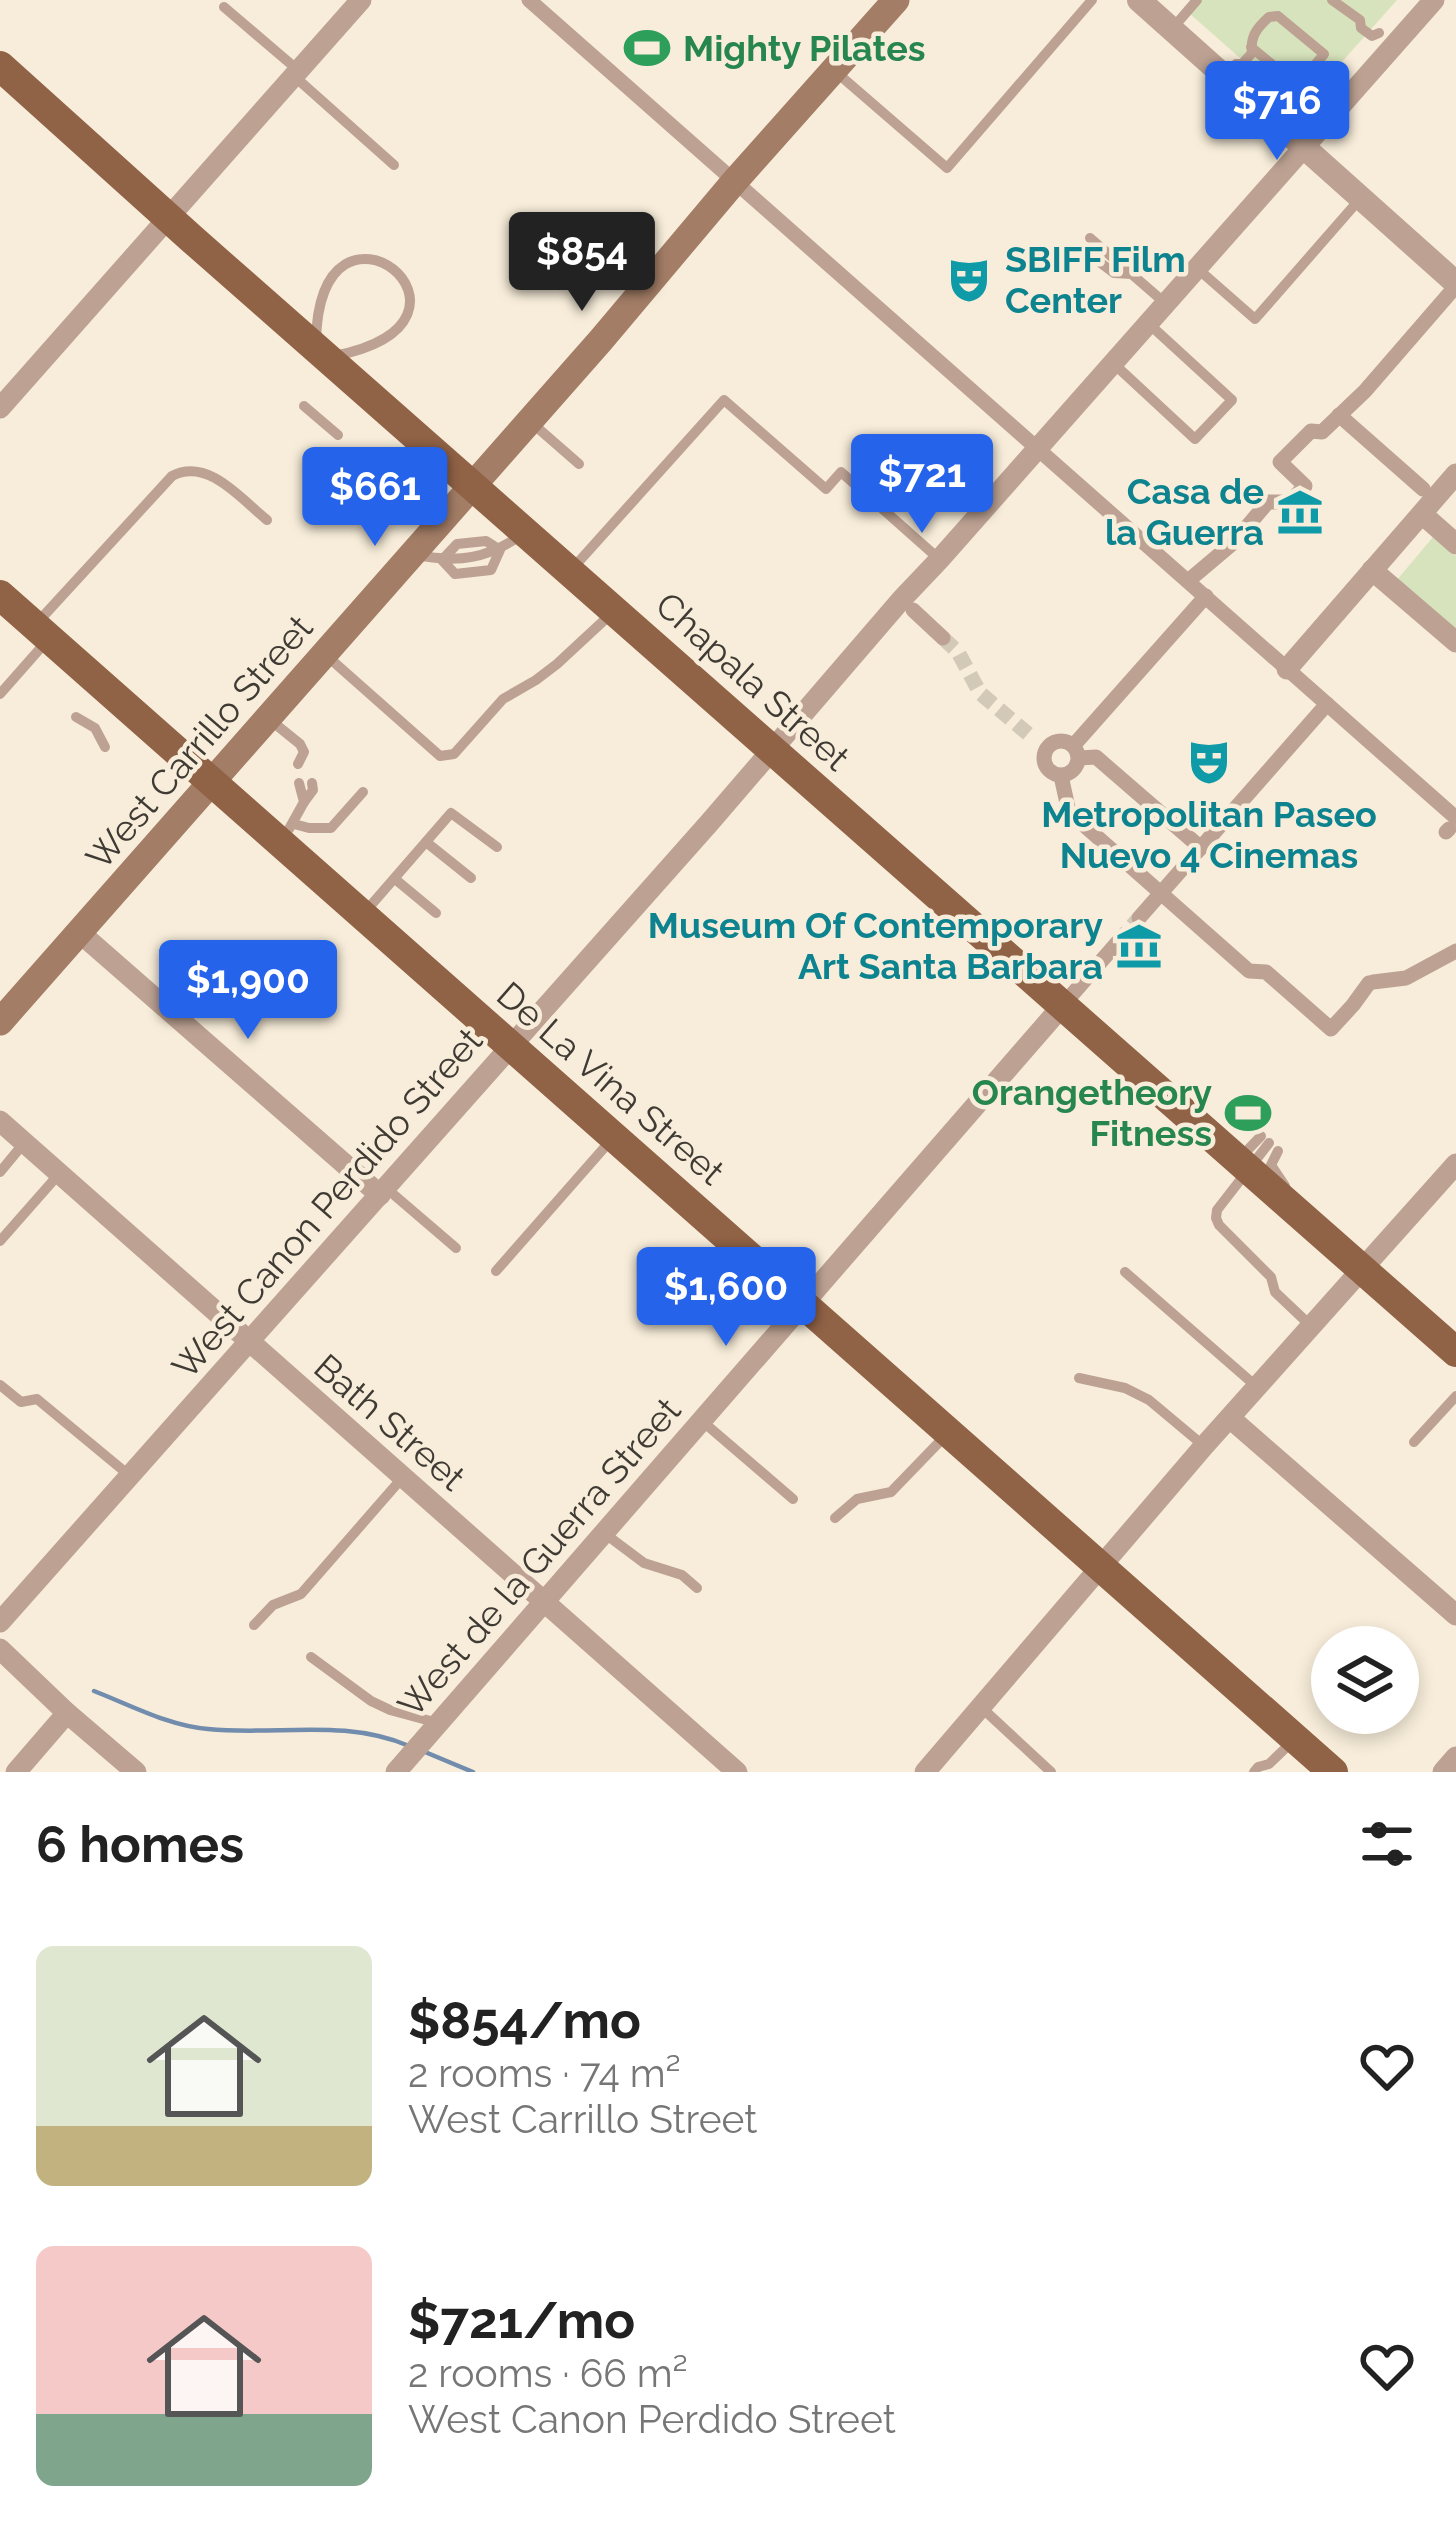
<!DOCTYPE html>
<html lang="en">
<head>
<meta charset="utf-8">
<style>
	body { margin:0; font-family:Raleway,sans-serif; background:#f2f2f2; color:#222; height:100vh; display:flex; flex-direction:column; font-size:45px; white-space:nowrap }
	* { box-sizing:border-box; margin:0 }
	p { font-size:39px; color:#767676 }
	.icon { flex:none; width:66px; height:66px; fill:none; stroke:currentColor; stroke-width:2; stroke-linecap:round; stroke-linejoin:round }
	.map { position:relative; height:1772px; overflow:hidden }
	.details { display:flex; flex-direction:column; background:#fff; flex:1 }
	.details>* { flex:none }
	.tools { position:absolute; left:1311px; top:1626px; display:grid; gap:24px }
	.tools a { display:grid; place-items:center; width:108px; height:108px; border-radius:50%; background:#fff; box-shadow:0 6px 18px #0003; font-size:60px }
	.price { position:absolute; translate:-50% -102px; padding:0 27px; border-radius:12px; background:#2563eb; color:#fff; font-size:39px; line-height:78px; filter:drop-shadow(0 3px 6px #0008) }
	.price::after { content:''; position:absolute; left:50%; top:72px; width:36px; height:27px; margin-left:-18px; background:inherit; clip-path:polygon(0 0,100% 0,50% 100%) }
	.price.on { background:#222; color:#fff }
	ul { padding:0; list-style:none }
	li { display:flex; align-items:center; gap:36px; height:300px; padding:0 36px }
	li span { display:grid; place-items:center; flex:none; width:336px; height:240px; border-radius:18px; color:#555 }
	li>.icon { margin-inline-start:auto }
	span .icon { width:144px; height:144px; fill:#fffc; stroke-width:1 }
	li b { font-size:51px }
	h2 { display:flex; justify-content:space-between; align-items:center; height:144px; padding:0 36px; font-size:51px }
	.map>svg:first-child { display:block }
</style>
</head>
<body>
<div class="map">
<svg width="1456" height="1772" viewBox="0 0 1456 1772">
	<rect width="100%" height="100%" fill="#f8edda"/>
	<g fill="#d7e3bc">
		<polygon points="1200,0 1397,0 1299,110 1189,13"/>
		<polygon points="1434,536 1456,556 1456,633 1396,581"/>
	</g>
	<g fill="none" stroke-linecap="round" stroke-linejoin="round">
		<g stroke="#718cad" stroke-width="4.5">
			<path d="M94 1691C130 1705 169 1726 208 1729 277 1736 343 1718 409 1746"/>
			<polyline points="425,1752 473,1772"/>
		</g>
		<g stroke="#d3c9b9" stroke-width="15" stroke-dasharray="15 8" stroke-linecap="butt">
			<polyline points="943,638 958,652 980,693 1034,739"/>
			<polyline points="1117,943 1139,918"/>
		</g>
		<g stroke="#bda293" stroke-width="10">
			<polyline points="1332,0 1360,20 1361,28 1372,36 1379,33"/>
			<polyline points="224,7 299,71"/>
			<polyline points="1172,29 1197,0"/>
			<polyline points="836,72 947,168 1092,0"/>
			<path d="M1226 74 1236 64H1242L1252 53C1250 36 1257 28 1269 17L1278 16 1324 54 1298 86 1251 47"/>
			<polyline points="294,76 394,165"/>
			<polyline points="1090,238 1165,303"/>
			<polyline points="1081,248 1114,273 1131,274"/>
			<polyline points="1198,269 1255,319 1359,200"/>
			<path d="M316 343C318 164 514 321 334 356"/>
			<polyline points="1113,363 1195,439 1232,400 1148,323"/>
			<polyline points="304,406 338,435"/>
			<polyline points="532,423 579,464"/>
			<polygon points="486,541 500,550 491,570 455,574 442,560 457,544"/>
			<path d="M416 555C459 563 487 559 523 534"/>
			<polyline points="573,568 724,400 826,489 841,472 939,559"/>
			<path d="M37 623 172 476C208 457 241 499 267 520"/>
			<polyline points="327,656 440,756 454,754 503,699 536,680 557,664 612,613"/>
			<polyline points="0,694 45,643"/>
			<polyline points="76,717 95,728 105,747"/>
			<polyline points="269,719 300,744 304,752 298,764"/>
			<polyline points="304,802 313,790 312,783"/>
			<polyline points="294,824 309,828 331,828 363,792"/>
			<polyline points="289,829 304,802 299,783"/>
			<polyline points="426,842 471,878"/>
			<polyline points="395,879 436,913"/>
			<polyline points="365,912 451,813 497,847"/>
			<polyline points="1269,1143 1217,1210 1216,1218 1219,1225 1271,1277 1275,1292 1312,1327"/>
			<polyline points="1278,1151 1271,1165 1285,1186"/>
			<polyline points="1238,1160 1261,1136"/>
			<polyline points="0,1172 24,1143"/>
			<polyline points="386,1188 456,1248"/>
			<polyline points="0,1241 59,1174"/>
			<polyline points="496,1271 611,1140"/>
			<polyline points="1125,1272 1257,1387"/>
			<polyline points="1079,1378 1125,1388 1149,1400 1204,1446"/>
			<polyline points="0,1385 21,1402 37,1399 130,1476"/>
			<polyline points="702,1421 793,1499"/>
			<polyline points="1414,1442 1456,1396"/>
			<polyline points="835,1518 857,1499 891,1492 948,1433"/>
			<polyline points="604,1533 644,1563 682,1575 697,1588"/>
			<polyline points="254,1625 273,1605 301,1594 403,1477"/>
			<polyline points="311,1657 371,1701 390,1710 438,1723"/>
			<polyline points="982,1708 1051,1772"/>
			<polyline points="1254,1772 1258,1767 1269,1764 1293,1741"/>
		</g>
		<g stroke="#bda293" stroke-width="15">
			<polyline points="529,0 1456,818"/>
			<polyline points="1339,415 1423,489"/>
			<polyline points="1188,581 1233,543 1268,502 1290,502 1305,486 1280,462 1311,431 1322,432 1365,391 1456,286"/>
			<polyline points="913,610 943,638"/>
			<circle cx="1061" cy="758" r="17"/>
			<polyline points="1073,746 1206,596"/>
			<polyline points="1079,758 1096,757 1201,848"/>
			<polyline points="1061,776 1069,812 1249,971 1266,972 1331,1029 1353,1005 1369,983"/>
			<polyline points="1446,832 1449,829"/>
			<polyline points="1139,918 1327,704"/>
			<polyline points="1373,982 1406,978 1456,951"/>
			<polyline points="1063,1005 1117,943"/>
		</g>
		<g stroke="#bda293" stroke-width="21">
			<polyline points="0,408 361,0"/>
			<polyline points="1422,514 1456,544"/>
			<polyline points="1372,570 1456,642"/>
			<polyline points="1287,669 1456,474"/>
			<polyline points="79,932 380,1195"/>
			<polyline points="0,1121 737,1772"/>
			<polyline points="1230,1418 1456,1615"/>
			<polyline points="0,1622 710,822 901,600 939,560 1434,0"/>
			<polyline points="0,1649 67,1713 136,1772"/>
			<polyline points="16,1772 67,1713"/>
			<polyline points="396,1772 1063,1005"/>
			<polyline points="925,1772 1204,1446 1456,1164"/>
			<polyline points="1443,1772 1456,1757"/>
		</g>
		<polyline stroke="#bda293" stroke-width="24" points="1139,0 1456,283"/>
		<polyline stroke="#a37d66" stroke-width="27" points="0,1022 601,340 734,182 896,0"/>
		<g stroke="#906246" stroke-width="30">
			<polyline points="0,66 192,239 1456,1352"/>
			<polyline points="0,595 1333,1772"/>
		</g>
	</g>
	<defs>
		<g id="stadium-bare" transform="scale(3.6)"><path d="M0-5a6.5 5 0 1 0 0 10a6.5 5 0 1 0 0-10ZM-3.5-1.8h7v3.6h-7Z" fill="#2e9e5b" stroke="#f8edda" stroke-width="2.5" paint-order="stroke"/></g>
		<g id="theatre-bare" transform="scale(3.6)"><path d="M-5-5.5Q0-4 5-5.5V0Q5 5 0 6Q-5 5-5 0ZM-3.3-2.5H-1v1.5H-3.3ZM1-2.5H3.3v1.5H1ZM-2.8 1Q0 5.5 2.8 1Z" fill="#0f9aa8" stroke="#f8edda" stroke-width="2.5" paint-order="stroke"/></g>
		<g id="museum-bare" transform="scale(3.6)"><path d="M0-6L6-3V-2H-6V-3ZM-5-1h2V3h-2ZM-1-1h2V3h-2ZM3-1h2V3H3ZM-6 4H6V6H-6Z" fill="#0f9aa8" stroke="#f8edda" stroke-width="2.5" paint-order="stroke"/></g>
	</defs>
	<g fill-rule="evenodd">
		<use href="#stadium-bare" x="647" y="48"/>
		<use href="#theatre-bare" x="969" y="280"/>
		<use href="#museum-bare" x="1300" y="512"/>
		<use href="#theatre-bare" x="1209" y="762"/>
		<use href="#museum-bare" x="1139" y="946"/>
		<use href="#stadium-bare" x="1248" y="1113"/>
	</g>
	<g text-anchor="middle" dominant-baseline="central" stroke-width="9" stroke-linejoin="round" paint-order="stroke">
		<g font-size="36" font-weight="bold" fill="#27864d" stroke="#f8edda" text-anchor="start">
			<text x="683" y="48">Mighty Pilates</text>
			<text x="1212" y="1092" text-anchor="end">Orangetheory<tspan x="1212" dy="41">Fitness</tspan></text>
		</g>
		<g font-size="36" font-weight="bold" fill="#0d838f" stroke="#f8edda" text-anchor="end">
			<text x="1005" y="259" text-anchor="start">SBIFF Film<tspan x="1005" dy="41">Center</tspan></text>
			<text x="1264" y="491">Casa de<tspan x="1264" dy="41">la Guerra</tspan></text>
			<text x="1209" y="814" text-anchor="middle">Metropolitan Paseo<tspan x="1209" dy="41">Nuevo 4 Cinemas</tspan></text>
			<text x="1103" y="925">Museum Of Contemporary<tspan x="1103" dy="41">Art Santa Barbara</tspan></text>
		</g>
		<g font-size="36" fill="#3f3b34" stroke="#f8edda">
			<text transform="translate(753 681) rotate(42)">Chapala Street</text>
			<text transform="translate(199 742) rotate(-49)">West Carrillo Street</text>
			<text transform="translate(611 1083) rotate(41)">De La Vina Street</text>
			<text transform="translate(327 1203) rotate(-49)">West Canon Perdido Street</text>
			<text transform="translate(390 1422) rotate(41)">Bath Street</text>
			<text transform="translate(539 1557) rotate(-49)">West de la Guerra Street</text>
		</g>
	</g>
</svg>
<div class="tools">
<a><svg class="icon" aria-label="layers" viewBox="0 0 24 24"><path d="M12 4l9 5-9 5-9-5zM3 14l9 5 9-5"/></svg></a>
</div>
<b class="price" style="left:1277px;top:163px">$716</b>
<b class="price on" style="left:582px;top:314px">$854</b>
<b class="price" style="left:922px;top:536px">$721</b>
<b class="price" style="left:375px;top:549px">$661</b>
<b class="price" style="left:248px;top:1042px">$1,900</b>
<b class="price" style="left:726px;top:1349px">$1,600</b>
</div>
<section class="details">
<h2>6 homes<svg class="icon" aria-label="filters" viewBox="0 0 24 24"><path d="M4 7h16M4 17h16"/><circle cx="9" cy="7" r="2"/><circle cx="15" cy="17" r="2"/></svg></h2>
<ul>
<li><span style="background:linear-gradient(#dfe7d0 75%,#c2b280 0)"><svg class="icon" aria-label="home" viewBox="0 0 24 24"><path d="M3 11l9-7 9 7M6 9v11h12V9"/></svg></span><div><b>$854/mo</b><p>2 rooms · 74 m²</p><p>West Carrillo Street</p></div><svg class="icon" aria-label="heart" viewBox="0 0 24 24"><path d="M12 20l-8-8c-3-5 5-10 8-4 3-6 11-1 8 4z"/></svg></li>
<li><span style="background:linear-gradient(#f6c9c9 70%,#7fa58c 0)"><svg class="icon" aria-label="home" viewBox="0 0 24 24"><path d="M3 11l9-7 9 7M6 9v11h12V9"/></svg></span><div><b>$721/mo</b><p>2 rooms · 66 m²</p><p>West Canon Perdido Street</p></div><svg class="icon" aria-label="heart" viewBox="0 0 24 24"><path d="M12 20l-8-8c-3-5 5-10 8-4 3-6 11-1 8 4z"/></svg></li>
</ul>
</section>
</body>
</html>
